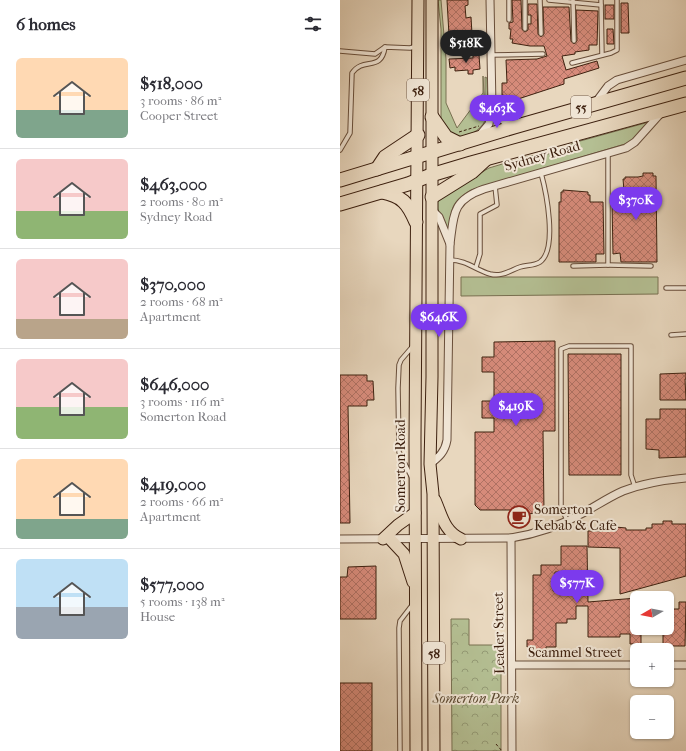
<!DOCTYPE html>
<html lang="en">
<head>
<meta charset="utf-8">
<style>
	body { margin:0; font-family:"IM FELL French Canon",serif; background:#f2f2f3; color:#2b2b33; height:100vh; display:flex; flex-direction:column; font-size:15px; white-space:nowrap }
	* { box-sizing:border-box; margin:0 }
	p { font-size:13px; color:#7c7c81 }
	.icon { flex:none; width:22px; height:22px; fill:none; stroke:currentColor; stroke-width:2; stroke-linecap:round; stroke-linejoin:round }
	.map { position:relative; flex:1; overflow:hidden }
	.panel { display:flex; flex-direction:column; background:#fff; width:340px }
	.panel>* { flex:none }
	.needle { width:26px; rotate:261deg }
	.tools { position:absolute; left:290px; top:591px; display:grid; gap:8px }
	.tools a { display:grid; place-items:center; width:44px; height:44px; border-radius:6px; background:#fff; box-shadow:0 1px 3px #0004; font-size:20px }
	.price { position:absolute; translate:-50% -34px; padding:0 9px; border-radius:14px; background:#7c3aed; color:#fff; font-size:13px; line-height:26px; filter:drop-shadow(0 1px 2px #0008) }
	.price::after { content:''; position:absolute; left:50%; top:24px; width:12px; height:9px; margin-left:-6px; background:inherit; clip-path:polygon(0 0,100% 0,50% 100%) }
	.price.selected { background:#222; color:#fff }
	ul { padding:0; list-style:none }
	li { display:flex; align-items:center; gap:12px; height:100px; padding:0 16px }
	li+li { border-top:1px solid #e1e1e2 }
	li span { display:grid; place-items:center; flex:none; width:112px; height:80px; border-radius:6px; color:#555 }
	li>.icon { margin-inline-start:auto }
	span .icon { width:48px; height:48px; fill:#fffc; stroke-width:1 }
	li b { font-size:17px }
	h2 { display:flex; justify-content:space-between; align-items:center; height:48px; padding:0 16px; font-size:17px }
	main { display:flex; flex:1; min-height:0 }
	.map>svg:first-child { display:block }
</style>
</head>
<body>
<main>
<section class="panel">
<h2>6 homes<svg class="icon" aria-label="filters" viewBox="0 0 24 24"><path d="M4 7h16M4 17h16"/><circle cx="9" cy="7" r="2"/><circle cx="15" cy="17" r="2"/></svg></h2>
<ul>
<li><span style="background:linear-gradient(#ffd9b3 65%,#7fa58c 0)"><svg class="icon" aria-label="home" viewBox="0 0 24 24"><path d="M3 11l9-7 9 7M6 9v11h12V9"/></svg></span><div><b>$518,000</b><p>3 rooms · 86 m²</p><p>Cooper Street</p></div></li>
<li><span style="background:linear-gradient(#f6c9c9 65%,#8fb573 0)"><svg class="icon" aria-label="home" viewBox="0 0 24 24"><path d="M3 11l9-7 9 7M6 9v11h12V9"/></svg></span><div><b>$463,000</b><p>2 rooms · 80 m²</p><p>Sydney Road</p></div></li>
<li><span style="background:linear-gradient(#f6c9c9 75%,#b9a48a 0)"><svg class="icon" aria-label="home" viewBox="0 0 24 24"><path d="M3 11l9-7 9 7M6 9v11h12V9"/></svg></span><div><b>$370,000</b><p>2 rooms · 68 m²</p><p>Apartment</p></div></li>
<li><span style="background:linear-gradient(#f6c9c9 60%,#8fb573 0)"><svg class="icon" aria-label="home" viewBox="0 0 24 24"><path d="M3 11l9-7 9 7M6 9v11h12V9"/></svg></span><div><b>$646,000</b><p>3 rooms · 116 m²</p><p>Somerton Road</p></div></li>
<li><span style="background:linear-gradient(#ffd9b3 75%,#7fa58c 0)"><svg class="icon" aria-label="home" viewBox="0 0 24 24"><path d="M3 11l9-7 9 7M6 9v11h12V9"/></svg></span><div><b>$419,000</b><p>2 rooms · 66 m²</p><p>Apartment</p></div></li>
<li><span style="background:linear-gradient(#bfe0f5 60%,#9aa5b1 0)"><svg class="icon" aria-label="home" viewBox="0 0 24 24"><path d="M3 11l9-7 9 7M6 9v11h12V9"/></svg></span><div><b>$577,000</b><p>5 rooms · 138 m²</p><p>House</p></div></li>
</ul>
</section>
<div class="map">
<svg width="346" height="751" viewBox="0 0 346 751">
	<defs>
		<pattern id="forest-crowns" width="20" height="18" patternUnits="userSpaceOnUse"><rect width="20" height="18" fill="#b4bf93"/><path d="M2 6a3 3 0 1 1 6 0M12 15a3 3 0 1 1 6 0" fill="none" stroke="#949b76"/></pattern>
		<pattern id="building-cross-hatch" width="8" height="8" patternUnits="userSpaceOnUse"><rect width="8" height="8" fill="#d88c7c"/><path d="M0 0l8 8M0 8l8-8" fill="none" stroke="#b07264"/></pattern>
	</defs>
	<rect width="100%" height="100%" fill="#e8d7be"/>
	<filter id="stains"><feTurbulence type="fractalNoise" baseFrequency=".005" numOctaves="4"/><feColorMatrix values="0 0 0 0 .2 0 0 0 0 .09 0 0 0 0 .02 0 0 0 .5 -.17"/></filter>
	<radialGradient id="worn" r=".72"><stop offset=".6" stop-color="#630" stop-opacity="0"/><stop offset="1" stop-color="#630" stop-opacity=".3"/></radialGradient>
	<g fill="#b4bf93" stroke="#787051">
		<path d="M98 0H101L106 59V103L117 128 143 93V76L145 111V77L147 78C147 114 155 128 115 140L101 121V29Z"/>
		<path d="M309 122 292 141 285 144 131 190C108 204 112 210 110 233 104 222 94 211 98 198L149 168 189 156 205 155 221 150 233 143Z"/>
		<polygon points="121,277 318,277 318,294 121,296"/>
	</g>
	<polygon fill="url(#forest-crowns)" stroke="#787051" points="111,619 129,619 129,645 161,645 161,751 112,751"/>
	<g fill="url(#building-cross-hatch)" stroke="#3d200f" fill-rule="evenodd">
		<polygon points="107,0 128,0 128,5 125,6 126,18 131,17 132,34 109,35"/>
		<polygon points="172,0 181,0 182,29 185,32 188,30 188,24 191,24 191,15 188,15 188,4 197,4 198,34 201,37 204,34 203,7 229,7 231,41 234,44 237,41 236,10 258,11 257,45 249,45 249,50 235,52 235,54 222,56 226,70 257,61 259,68 224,79 224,84 175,100 167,100 167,96 162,95 162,83 167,83 166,60 197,59 207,56 204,46 190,46 172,43 173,39 170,39 171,29 169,29 169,23 173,22"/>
		<polygon points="281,3 288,3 289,33 281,33"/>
		<rect x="265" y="5" width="9" height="14"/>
		<polygon points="267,29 273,29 274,44 267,44"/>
		<polygon points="139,55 140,69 133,70 133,74 128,74 128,70 115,71 115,67 110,68 109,59 133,58 133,56"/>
		<polygon points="303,173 313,173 313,176 316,176 317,262 281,262 280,253 273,254 272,202 285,202 283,179 285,179 285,177 298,177 303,176"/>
		<polygon points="223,190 248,192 248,195 250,195 250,202 263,202 264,254 256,254 256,262 219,262 219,202 221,202 221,192 223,192"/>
		<polygon points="215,341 215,431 203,431 204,512 180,515 180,510 140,510 135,505 135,432 154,432 154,418 142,418 142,401 154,401 154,372 142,372 142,357 154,357 154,342"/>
		<polygon points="228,354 281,354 281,475 229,475"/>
		<polygon points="346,373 346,379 345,379 346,400 320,400 320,374"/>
		<polygon points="0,375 27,375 27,381 33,381 34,400 27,400 27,406 8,406 10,523 0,523"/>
		<polygon points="320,409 346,409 346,457 319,458 319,450 306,449 306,419 320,419"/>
		<polygon points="323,521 332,521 332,524 346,524 346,576 280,594 280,548 248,547 248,531 265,531 265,526 286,528 286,530 306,530 306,528 312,528 312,524 323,524"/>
		<path d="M221 546H247L248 602 297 598V628H312V634H301V644H290V634H280V637H248V606H236V619H227V623H216V647H206V652H191V647H187V640H193V575H201V565H221ZM215 572H239V591H213Z"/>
		<polygon points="36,566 36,619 0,619 0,577 7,577 8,567"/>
		<polygon points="339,602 346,602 345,646 323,646 323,628 327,628 327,609 339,609"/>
		<rect x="0" y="683" width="32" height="68"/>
	</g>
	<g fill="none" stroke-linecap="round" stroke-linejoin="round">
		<g stroke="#684e3b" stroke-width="5.5">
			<g id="lane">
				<polyline points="169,0 169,20"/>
				<polyline points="185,0 185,29"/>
				<polyline points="200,0 201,34"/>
				<polyline points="209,0 261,5"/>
				<polyline points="233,0 234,41"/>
				<polyline points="261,0 262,55"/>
				<polyline points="0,51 35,54 45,47 70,48 77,46"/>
				<polyline points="151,55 203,54"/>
				<polyline points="232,63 271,53 277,50 277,0"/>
				<path d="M0 150 10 133 12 73C24 56 41 73 45 47"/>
				<path d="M110 260C126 260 136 270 150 274 162 277 169 271 180 267 186 265 194 266 200 262 218 249 206 191 201 173"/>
				<polyline points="268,265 311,266"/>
				<polyline points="233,266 268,265 268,153"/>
				<polyline points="136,267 140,254 140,214 157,205 155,186"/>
				<polyline points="326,288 346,288"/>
				<polyline points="331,335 346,334"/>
				<polyline points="72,478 59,452 58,388 59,365 61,360 73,346"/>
				<polyline points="227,520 221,507 221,349 229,346 291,346 291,475 295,487"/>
				<polyline points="60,751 59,628 60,621 73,604"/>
			</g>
		</g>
		<g stroke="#684e3b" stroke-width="9">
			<g id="street">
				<polyline points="256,102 268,86 277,80 346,60"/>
				<polyline points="152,106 160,118 173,127"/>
				<polyline points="139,136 149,124 152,106 150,0"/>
				<path d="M110 244C114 214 112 200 144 189L286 148 295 142 321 113"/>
				<path d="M90 464C99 457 105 452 107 440L110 244 99 217 92 210"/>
				<polyline points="171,538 172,751"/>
				<path d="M0 539 171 538C196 534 220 526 243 513 256 506 269 497 283 491 304 483 324 480 346 478"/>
				<polyline points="172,665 297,665"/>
				<polyline points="327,665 346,665"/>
			</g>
		</g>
		<g stroke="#3d200f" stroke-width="13">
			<g id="primary">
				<polyline points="92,0 92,377 90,464 93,494 94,751"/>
				<path d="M95 500C102 516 104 531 121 539"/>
				<polyline points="43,539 58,525 75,513"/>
				<polyline points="50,539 64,554 73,582"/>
				<polyline points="76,751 75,440 78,0"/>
			</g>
		</g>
		<g stroke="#3d200f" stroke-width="15">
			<g id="highway">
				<polyline points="92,117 106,137 120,144"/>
				<polyline points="37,169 45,157 78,135"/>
				<polyline points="0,180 174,127 346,78"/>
				<path d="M42 192C62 196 68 203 76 222"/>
				<polyline points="92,197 132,172 145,160"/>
				<polyline points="0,204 68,184 91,175 131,163 346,104"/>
			</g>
		</g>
		<g stroke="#3d200f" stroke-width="1" stroke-dasharray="3 2" stroke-linecap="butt">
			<polyline points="119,132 139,126"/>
			<polyline points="156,744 162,751"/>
		</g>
		<use href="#lane" stroke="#f0e5d5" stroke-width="3.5"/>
		<use href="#street" stroke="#f0e5d5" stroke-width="7"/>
		<use href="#primary" stroke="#e8d7be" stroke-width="11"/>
		<use href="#highway" stroke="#e8d7be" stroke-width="13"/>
	</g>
	<defs>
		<g id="cafe-ring" transform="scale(1.15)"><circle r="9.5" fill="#f0e5d5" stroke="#8f2418" stroke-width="1.5"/><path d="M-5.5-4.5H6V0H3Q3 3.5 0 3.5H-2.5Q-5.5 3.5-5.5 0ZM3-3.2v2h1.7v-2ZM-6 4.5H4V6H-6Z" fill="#8f2418"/></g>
	</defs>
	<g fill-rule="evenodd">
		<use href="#cafe-ring" x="179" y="517"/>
	</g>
	<g text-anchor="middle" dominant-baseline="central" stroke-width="4" stroke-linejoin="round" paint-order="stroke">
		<g fill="#f0e5d5" stroke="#735b4a" stroke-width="1">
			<rect x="67" y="79" width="22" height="22" rx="3"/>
			<rect x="231" y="96" width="20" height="22" rx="3"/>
			<rect x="83" y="642" width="22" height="22" rx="3"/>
		</g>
		<g font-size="13" font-weight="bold" fill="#3d200f">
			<text x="78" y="90">58</text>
			<text x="241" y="107">55</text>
			<text x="94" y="653">58</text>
		</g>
		<g font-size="14" fill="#3d200f" stroke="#f0e5d5">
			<text transform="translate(202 156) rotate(-16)">Sydney Road</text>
			<text transform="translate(60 466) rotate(-90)">Somerton Road</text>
			<text transform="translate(159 633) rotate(-91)">Leader Street</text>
			<text x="235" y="652">Scammel Street</text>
		</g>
		<g font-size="14" fill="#3d200f" stroke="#f0e5d5" text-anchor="start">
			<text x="194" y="509">Somerton<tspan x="194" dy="16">Kebab &amp; Cafe</tspan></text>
		</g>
		<g font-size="14" font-style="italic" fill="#5b4830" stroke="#f0e5d5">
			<text x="136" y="698">Somerton Park</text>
		</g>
	</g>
	<rect width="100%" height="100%" filter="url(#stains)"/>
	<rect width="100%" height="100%" fill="url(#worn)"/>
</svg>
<div class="tools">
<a><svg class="needle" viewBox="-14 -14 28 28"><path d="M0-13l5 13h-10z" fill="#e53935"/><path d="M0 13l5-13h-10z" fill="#7c7c81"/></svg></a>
<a>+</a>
<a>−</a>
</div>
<b class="price selected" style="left:126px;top:64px">$518K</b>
<b class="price" style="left:157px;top:129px">$463K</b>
<b class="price" style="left:296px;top:221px">$370K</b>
<b class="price" style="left:99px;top:338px">$646K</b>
<b class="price" style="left:176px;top:427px">$419K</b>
<b class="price" style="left:237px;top:604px">$577K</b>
</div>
</main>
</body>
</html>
